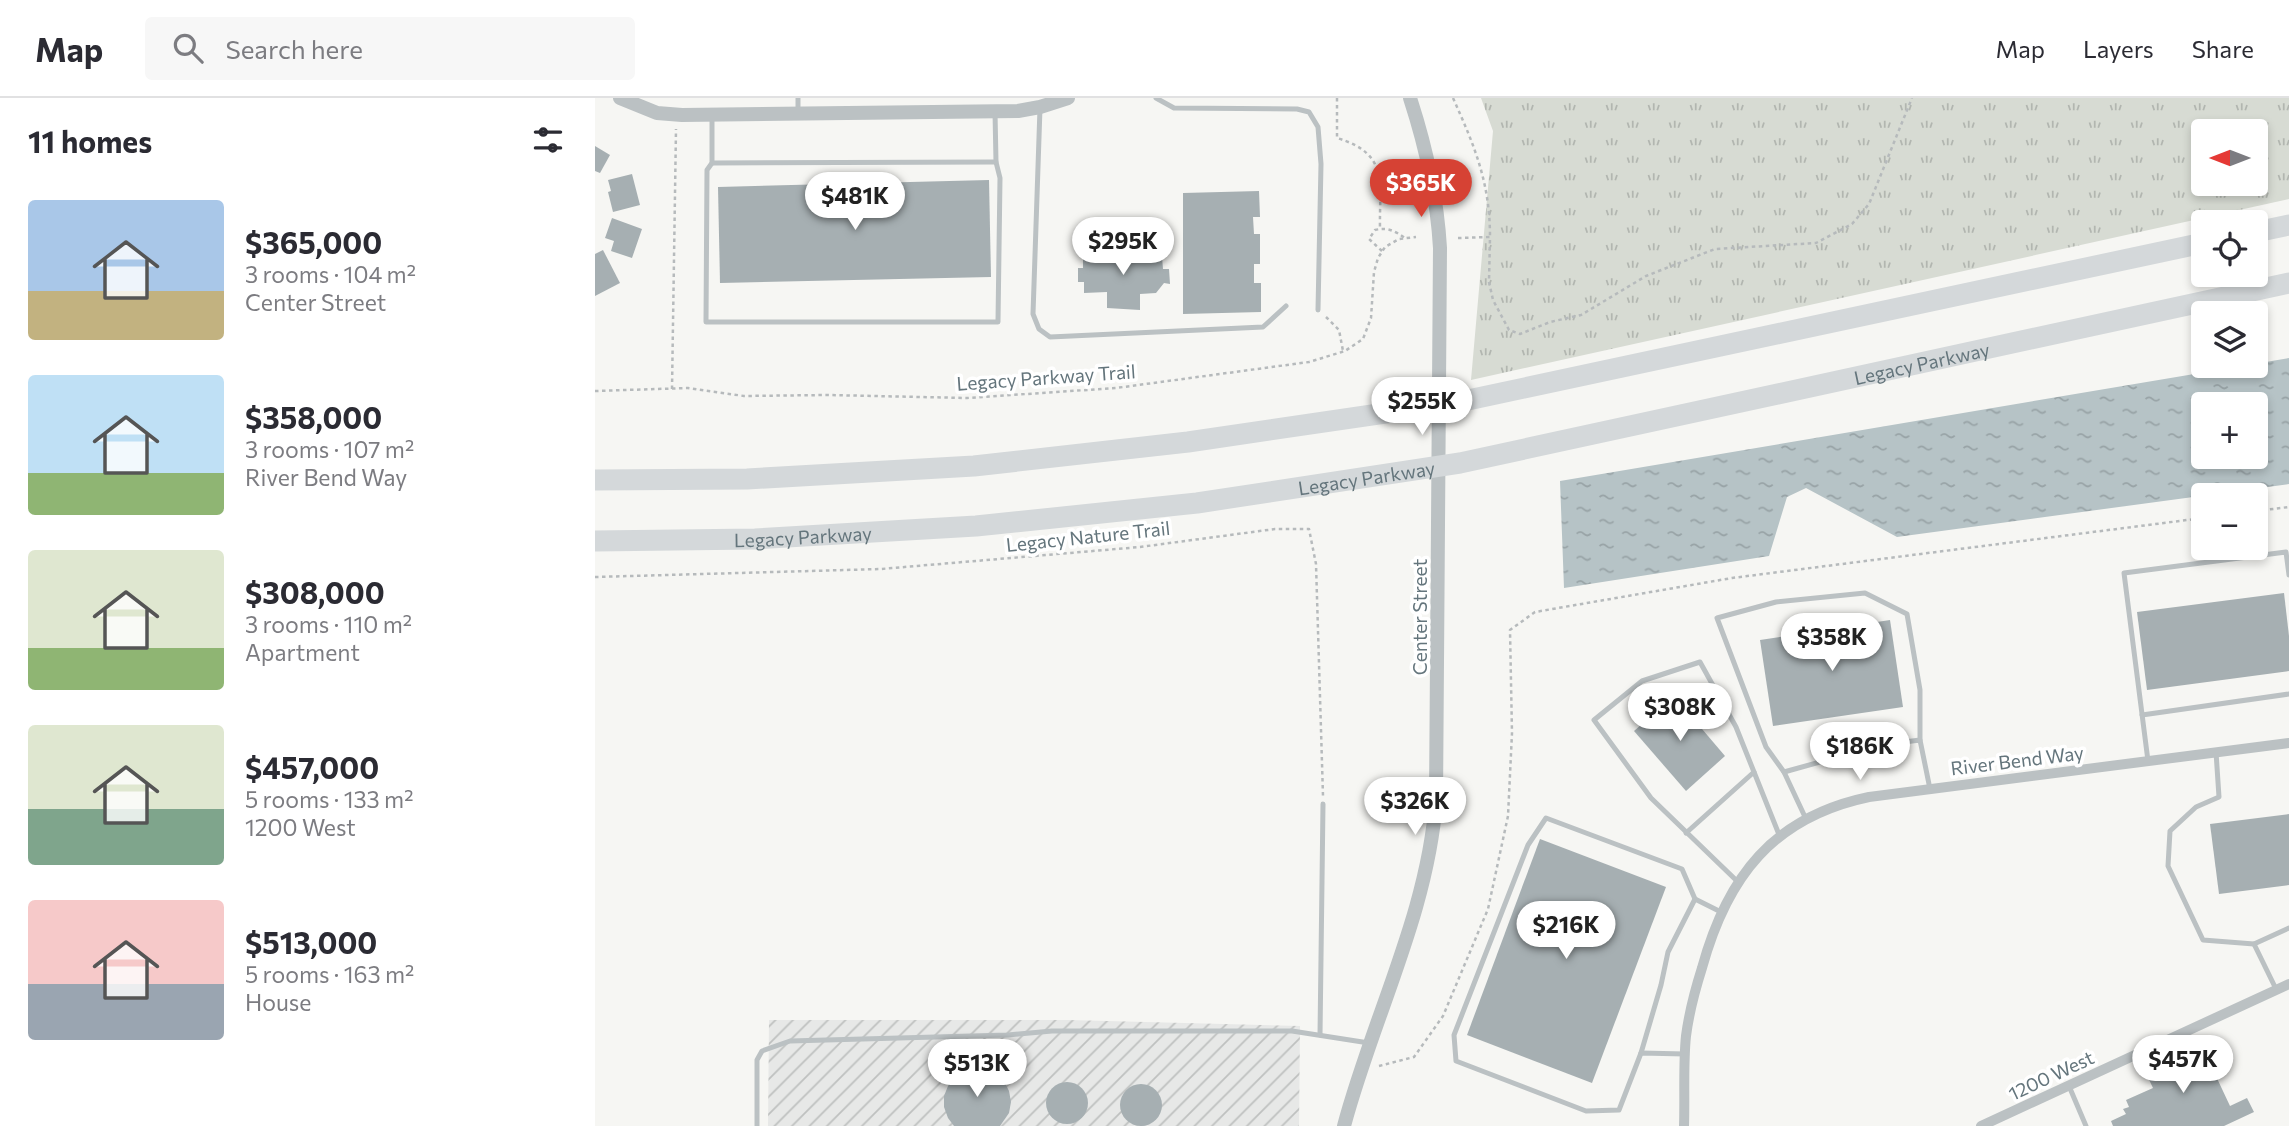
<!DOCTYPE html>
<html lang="en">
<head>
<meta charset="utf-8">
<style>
	body { margin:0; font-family:Commissioner,sans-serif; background:#f7f7f7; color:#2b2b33; height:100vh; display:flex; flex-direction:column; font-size:26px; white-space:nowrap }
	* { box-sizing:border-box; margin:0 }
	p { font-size:23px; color:#7c7c81 }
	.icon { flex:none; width:38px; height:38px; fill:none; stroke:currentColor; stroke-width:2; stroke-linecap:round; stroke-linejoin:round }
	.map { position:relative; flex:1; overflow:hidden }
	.panel { display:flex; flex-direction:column; background:#fff; width:595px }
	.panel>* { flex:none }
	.needle { width:46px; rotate:270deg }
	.controls { position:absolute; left:1596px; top:21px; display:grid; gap:14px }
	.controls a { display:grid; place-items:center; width:77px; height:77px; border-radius:7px; background:#fff; box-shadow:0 4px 10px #0003; font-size:35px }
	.price { position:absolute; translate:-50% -60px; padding:0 16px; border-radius:24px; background:#fff; color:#222; font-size:23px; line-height:46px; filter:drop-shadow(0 2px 4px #0008) }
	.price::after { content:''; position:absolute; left:50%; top:42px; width:21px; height:16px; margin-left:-10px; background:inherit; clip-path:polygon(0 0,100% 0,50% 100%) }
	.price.on { background:#d64234; color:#fff }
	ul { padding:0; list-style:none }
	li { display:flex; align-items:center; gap:21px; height:175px; padding:0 28px }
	li span { display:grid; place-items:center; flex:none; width:196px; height:140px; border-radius:7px; color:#555 }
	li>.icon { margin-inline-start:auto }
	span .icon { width:84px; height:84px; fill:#fffc; stroke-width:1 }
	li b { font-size:30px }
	h2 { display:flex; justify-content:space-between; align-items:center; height:84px; padding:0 28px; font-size:30px }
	header { display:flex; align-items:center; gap:42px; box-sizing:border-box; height:98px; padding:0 35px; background:#fff; border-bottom:2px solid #e1e1e2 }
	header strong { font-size:33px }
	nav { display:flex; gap:38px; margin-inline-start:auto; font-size:24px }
	.search { width:490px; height:63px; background:#f7f7f7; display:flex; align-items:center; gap:18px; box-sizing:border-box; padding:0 24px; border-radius:7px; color:#7c7c81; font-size:26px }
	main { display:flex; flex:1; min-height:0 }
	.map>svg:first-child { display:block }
</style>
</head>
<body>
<header>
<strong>Map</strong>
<div class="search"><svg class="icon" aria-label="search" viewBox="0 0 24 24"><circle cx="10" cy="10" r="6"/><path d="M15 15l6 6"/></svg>Search here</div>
<nav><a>Map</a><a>Layers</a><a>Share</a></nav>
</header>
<main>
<section class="panel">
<h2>11 homes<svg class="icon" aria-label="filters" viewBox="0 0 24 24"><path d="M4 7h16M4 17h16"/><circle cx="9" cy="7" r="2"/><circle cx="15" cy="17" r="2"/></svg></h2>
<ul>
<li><span style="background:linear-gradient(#a9c7e8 65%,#c2b280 0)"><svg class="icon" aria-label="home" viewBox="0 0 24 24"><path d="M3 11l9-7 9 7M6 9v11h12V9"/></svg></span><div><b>$365,000</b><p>3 rooms · 104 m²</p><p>Center Street</p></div></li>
<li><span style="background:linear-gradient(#bfe0f5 70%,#8fb573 0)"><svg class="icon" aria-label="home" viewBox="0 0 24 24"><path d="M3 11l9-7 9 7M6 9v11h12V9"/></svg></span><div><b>$358,000</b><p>3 rooms · 107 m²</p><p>River Bend Way</p></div></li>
<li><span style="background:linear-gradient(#dfe7d0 70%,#8fb573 0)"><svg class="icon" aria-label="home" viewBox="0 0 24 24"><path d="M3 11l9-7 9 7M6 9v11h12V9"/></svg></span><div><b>$308,000</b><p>3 rooms · 110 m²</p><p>Apartment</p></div></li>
<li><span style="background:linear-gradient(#dfe7d0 60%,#7fa58c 0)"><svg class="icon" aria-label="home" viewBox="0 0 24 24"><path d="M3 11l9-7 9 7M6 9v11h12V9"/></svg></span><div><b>$457,000</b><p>5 rooms · 133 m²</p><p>1200 West</p></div></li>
<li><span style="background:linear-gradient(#f6c9c9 60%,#9aa5b1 0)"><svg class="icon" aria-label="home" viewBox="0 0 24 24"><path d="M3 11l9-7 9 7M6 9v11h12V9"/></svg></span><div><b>$513,000</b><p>5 rooms · 163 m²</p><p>House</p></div></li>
</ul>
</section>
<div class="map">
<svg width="1694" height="1028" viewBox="0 0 1694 1028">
	<defs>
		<pattern id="industrial-furrows" width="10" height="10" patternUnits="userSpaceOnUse" patternTransform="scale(1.75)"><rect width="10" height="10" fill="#e7e8e7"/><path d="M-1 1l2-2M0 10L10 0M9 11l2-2" fill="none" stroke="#bfc1c0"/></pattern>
		<pattern id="grass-tufts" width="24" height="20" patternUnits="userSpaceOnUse" patternTransform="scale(1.75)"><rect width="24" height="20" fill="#d7dbd3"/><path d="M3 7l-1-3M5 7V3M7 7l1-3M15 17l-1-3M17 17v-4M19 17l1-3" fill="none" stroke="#b2b6b0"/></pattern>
		<pattern id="water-ripples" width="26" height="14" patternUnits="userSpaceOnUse" patternTransform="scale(1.75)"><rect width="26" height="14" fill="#b6c3c6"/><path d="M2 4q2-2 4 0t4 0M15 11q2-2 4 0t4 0" fill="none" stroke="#98a3a6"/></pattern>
	</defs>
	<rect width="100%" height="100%" fill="#f6f6f3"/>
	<polygon fill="url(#industrial-furrows)" points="174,922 473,922 705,928 704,1028 173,1028"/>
	<path fill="url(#grass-tufts)" fill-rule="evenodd" d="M886 0H1694V101L876 282 898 33ZM1608 33H1661V86H1608Z"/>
	<path fill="url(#water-ripples)" fill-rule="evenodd" d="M1694 260V386L1302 439 1211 390 1192 399 1174 458 969 490 965 383ZM1608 306H1661V359H1608Z"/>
	<g fill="#a6afb2">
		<polygon points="0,48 15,57 5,75 0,73"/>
		<polygon points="37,76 45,107 18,114 13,94 16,93 13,82"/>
		<polygon points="394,82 396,179 125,185 123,89"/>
		<polygon points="664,93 665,119 658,119 659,136 665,136 665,166 659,166 659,185 666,185 666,214 588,216 588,95"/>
		<polygon points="17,120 47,131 37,160 16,153 19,143 10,140"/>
		<polygon points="510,150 545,150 546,159 567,159 568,171 574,171 575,186 569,185 561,195 545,196 545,212 512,210 512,194 489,195 489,184 483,184 483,170 488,170 488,160 510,159"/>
		<polygon points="8,152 25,185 0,198 0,156"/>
		<polygon points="1689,495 1694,538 1694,573 1552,592 1542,514"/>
		<polygon points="1295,522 1308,609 1178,628 1165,542"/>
		<polygon points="1079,598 1130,658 1091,693 1039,633"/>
		<polygon points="1694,716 1694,787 1624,796 1615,726"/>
		<polygon points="945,741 1071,789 997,985 872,937"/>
		<polygon points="1604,942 1635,1008 1652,1000 1659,1014 1629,1028 1518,1028 1516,1023 1531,1016 1528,1011 1534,1009 1531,1002 1558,990 1548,969"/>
		<polygon points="379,970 390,971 400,976 409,983 414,993 416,1004 414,1015 405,1028 359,1028 353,1020 349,1009 349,998 353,988 360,979"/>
		<circle cx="472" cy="1005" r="21"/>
		<circle cx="546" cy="1007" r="21"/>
	</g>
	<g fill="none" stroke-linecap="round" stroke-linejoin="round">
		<g stroke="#b6babc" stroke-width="2.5" stroke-dasharray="3.5 3.5" stroke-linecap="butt">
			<path d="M742 0V40C795 56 784 85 785 131"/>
			<path d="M858 0C880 49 895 85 895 139"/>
			<polyline points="863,140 895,139 894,184 898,202 914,232 925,236 955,224 986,217 1051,178 1120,151 1221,145 1257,126 1274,106 1317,0"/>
			<path d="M787 153 774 141 780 132C793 129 800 133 810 140"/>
			<polyline points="731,219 744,232 748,253"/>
			<polyline points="77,291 81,31"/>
			<polyline points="0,293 93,290 149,298 233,297 372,300 521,290 714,264 750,253 768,241 776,220 779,174 783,160 790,149 804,141 821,139"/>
			<polyline points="1661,413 1694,409"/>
			<polyline points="0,479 286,471 545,449 680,431 714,431 721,466 728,698"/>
			<polyline points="784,968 819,959 848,918 893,811 913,718 917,635 915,532 940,514 1137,480 1608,420"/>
		</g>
		<g stroke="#bbc1c3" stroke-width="5">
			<polyline points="203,0 203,13"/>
			<polyline points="561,0 579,10 702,11 714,14 723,29 726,66 723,212"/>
			<polyline points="445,10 438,216 444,231 455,239 668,229 691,208"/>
			<polyline points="117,19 117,65 112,72 111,224 403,224 405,80 401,64 400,14"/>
			<polyline points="117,65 401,64"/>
			<polyline points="1547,617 1694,596"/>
			<polyline points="1621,654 1624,699 1601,709 1575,733 1573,768 1608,842 1659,846"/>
			<polyline points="1553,663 1529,475 1691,454 1694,477"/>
			<polyline points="1189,674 1171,649 1122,520 1181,504 1270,495 1312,516 1325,592 1325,642"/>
			<polyline points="1211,721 1189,674 1286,647 1325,642 1335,691"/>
			<polyline points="1091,735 1159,674"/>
			<polyline points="1143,784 1056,700 999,622 1047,583 1105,564 1141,629 1185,739"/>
			<polyline points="1681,891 1659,846 1694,830"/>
			<polyline points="725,937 728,706"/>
			<polyline points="1046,955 1066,887 1073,854 1100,801"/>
			<polyline points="1090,956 1046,955 1024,1012 991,1013 861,963 859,937 933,747 951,720 1087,771 1100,801 1126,814"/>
			<polyline points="1474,988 1491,1028"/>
			<polyline points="162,1028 162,962 167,953 195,943 413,937 457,933 697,933 774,945"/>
		</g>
		<g stroke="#bbc1c3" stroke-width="10">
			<path d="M1089 1028C1090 998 1088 967 1091 938 1094 915 1100 892 1107 870 1132 779 1178 719 1274 699L1694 645"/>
			<polyline points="1386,1028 1694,886"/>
		</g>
		<g stroke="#bbc1c3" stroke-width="14">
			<polyline points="25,0 62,15 87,17 423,13 445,9 473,0"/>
			<path d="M749 1028C778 919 833 815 841 702L845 150C842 98 831 49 815 0"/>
		</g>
		<g stroke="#d4d8da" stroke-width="21">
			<polyline points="1661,134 1694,127"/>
			<polyline points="0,382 152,381 379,368 593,344 859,305 1608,145"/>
			<path id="s1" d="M0 443 160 441 381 428 602 405 865 365 1694 185"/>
		</g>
	</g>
	<g text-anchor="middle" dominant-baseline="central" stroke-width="7" stroke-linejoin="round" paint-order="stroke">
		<g font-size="19" fill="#64757c" stroke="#fff">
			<text stroke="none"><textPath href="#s1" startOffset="1342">Legacy Parkway</textPath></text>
			<text transform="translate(451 279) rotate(-4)">Legacy Parkway Trail</text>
			<text stroke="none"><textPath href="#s1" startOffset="775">Legacy Parkway</textPath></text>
			<text stroke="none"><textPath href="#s1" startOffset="208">Legacy Parkway</textPath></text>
			<text transform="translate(493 438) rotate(-6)">Legacy Nature Trail</text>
			<text transform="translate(824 519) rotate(-90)">Center Street</text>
			<text transform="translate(1422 662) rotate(-7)">River Bend Way</text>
			<text transform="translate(1456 977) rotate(-25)">1200 West</text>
		</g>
	</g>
</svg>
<div class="controls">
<a><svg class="needle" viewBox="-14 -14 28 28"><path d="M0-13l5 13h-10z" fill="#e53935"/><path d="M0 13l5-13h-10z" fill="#7c7c81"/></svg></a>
<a><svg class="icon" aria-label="locate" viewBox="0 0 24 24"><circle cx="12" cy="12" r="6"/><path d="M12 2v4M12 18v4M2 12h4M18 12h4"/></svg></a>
<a><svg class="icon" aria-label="layers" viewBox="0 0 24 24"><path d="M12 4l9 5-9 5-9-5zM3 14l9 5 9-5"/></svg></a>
<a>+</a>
<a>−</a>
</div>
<b class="price on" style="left:826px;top:121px">$365K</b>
<b class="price" style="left:260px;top:134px">$481K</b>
<b class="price" style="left:528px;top:179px">$295K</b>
<b class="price" style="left:827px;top:339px">$255K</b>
<b class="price" style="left:1237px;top:575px">$358K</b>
<b class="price" style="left:1085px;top:645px">$308K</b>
<b class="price" style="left:1265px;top:684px">$186K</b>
<b class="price" style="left:820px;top:739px">$326K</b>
<b class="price" style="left:971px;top:863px">$216K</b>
<b class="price" style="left:1588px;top:997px">$457K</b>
<b class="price" style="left:382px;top:1001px">$513K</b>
</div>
</main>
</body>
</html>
